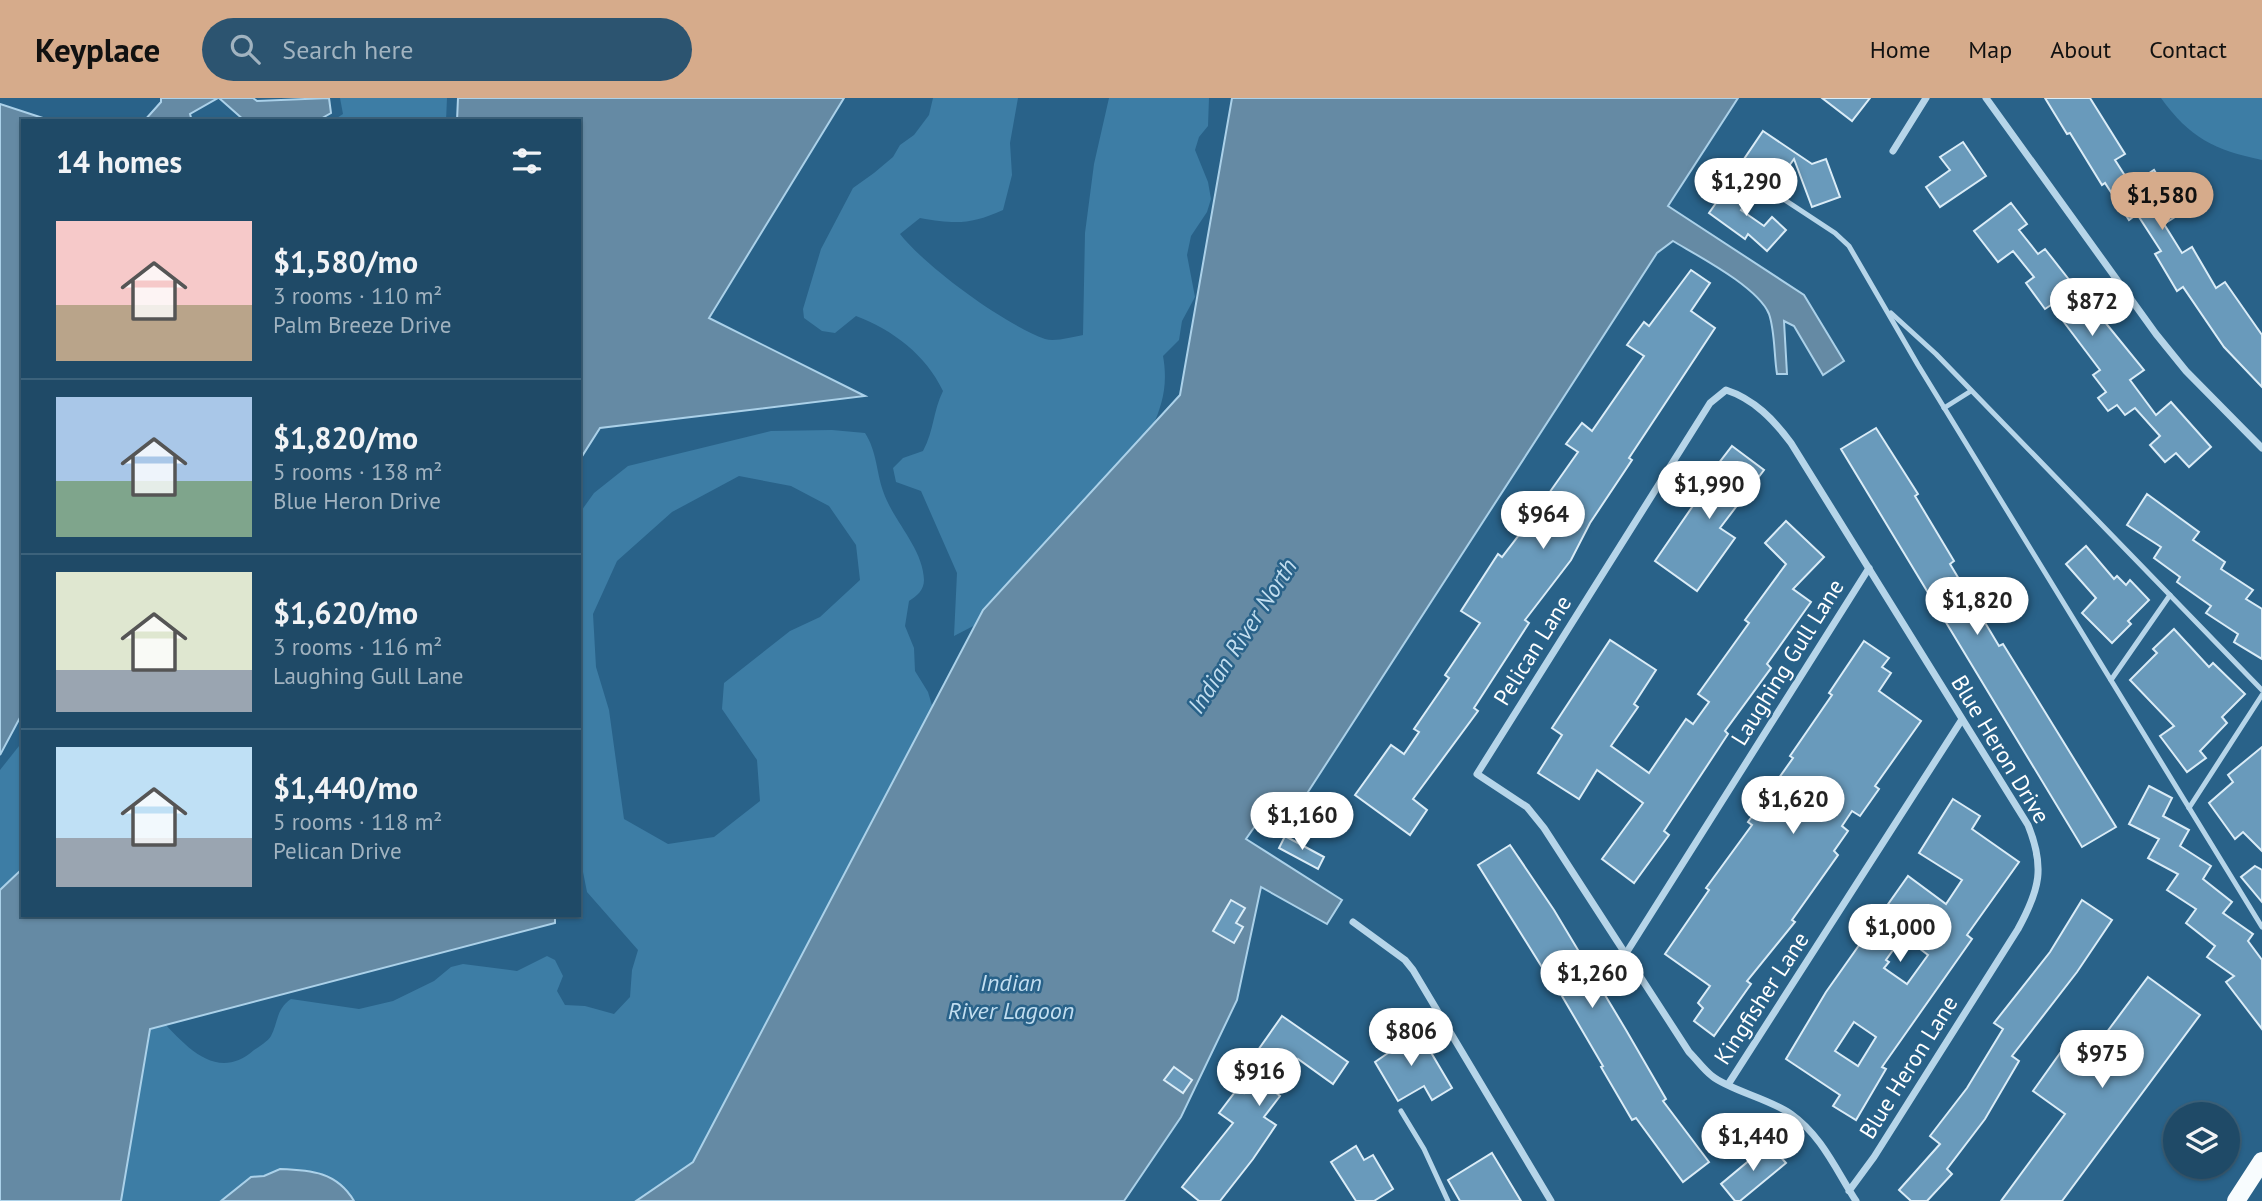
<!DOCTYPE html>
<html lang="en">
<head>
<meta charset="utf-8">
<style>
	body { margin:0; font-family:"PT Sans",sans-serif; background:#2c5470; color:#f1f3f6; height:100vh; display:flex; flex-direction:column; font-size:26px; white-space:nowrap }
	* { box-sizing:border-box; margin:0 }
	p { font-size:23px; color:#a1b3c0 }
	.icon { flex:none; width:38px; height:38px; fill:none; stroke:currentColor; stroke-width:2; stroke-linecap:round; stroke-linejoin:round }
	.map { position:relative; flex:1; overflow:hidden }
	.panel { position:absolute; left:21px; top:21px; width:560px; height:798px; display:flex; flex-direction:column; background:#1f4a67; border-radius:0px; box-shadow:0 2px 5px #0004,0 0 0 2px #3c627b }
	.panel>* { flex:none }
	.tools { position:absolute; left:2163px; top:1004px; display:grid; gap:14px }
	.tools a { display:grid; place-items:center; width:77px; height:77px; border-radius:50%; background:#1f4a67; box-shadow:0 2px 5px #0004,0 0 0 2px #3c627b; font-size:35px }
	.price { position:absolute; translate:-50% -60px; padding:0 16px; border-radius:24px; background:#fff; color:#222; font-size:23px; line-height:46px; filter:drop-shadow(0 2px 4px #0008) }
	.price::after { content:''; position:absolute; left:50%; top:42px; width:21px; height:16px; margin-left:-10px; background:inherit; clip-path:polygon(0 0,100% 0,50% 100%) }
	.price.current { background:#d6ab8b; color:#111 }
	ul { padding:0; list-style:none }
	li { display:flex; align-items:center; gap:21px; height:175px; padding:0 35px }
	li+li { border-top:2px solid #3c627b }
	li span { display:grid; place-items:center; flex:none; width:196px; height:140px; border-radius:0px; color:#555 }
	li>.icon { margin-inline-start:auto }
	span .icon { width:84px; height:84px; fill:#fffc; stroke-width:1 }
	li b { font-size:30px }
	h2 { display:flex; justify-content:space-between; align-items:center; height:84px; padding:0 35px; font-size:30px }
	header { display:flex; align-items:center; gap:42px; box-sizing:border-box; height:98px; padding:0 35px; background:#d6ab8b; color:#111 }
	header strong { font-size:33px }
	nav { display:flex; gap:38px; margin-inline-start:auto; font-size:24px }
	.search { width:490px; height:63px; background:#2c5470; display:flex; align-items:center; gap:18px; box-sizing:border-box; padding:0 24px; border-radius:38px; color:#a1b3c0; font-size:26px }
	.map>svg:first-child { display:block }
</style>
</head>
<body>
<header>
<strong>Keyplace</strong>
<div class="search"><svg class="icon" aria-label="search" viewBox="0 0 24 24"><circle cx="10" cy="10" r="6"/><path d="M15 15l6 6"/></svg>Search here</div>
<nav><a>Home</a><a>Map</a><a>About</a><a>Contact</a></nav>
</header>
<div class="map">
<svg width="2262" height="1103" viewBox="0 0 2262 1103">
	<rect width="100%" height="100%" fill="#296289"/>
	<g fill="#3d7da5" fill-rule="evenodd">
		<polygon points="340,0 447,0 446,23 332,23 343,16"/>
		<path d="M933 0H1018L1010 45 1012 77 1003 112C970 127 955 126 920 120L900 136C927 170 1004 226 1045 241 1055 244 1072 239 1083 237L1085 135 1094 66 1109 0H1209L1208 28 1199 39 1195 52 1208 84 1211 101 1207 114 1191 138 1187 157 1195 199 1182 223 1179 242 1163 258C1168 286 1163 306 1151 332L981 524 954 538 957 475 921 393 896 384 893 370 903 360 923 353C934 333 933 313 943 293 926 257 893 232 856 218L835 235 822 233 804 220 803 211 821 151 853 90 874 75 893 59 900 47 914 37 929 17Z"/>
		<path d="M2161 0H2262V62C2214 52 2190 40 2161 0Z"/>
		<path d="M832 332 865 335C877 354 876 372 883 393 893 423 923 450 924 482 924 492 917 498 909 503L905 528 914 550 915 573 928 594 934 614 880 758 671 1103H354C324 1053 257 1071 221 1103H114L149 909C178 938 212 989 254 952 259 949 268 943 271 938 278 925 276 911 291 901L359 911 393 903 434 883 451 869 463 866 517 873 547 858 555 862 563 878 557 893 565 907 585 908 614 916 630 899 632 872 638 852 587 794 579 754V416L594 395 628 368 771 333ZM739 378 791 388 829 408 856 447 860 482 820 519 790 533 724 585 722 611 757 662 760 703 714 739 668 746 624 721 609 612 596 569 593 516 617 463 672 414Z"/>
		<polygon points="23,643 23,767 0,797 0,672"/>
	</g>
	<g fill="#658aa4" stroke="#abd1e9" stroke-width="2">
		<polygon points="161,0 218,0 190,16 192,23 144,23 161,4"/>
		<polygon points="219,0 253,0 257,3 329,0 331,15 317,23 245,23"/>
		<polygon points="458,0 844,0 709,220 865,298 600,330 579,363 579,23 457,23"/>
		<path d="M1232 0H1738L1668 108 1804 197 1844 263 1823 277 1794 228 1784 223 1787 276H1777C1774 258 1775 233 1769 216 1758 189 1698 158 1673 143L1657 155 1284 731 1262 718 1246 741 1342 802 1327 826 1261 789 1237 902 1181 1019 1124 1103H636L693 1064 983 512 1180 297Z"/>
		<polygon points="0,6 52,23 23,23 23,614 0,657"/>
		<polygon points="23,770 23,817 555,817 555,825 150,931 121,1103 0,1103 0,792"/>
		<path d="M280 1071C311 1072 337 1074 354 1103H221L251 1079 264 1078Z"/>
	</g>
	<g fill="#699abb" stroke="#daecf7" stroke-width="2" fill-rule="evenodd">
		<polygon points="1822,0 1870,0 1852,23"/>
		<polygon points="2045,0 2090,0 2125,56 2115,62 2131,87 2154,72 2167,93 2161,97 2175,119 2164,126 2182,155 2192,149 2216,190 2225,184 2262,237 2262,289 2224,249 2183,189 2177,193 2155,156 2161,153 2137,116 2129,122 2105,85 2102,87 2070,35 2067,36"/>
		<polygon points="1763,33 1812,66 1826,61 1840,99 1812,109 1794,61 1784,75 1772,67 1763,81 1751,73 1752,71 1742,64"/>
		<polygon points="1963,44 1986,78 1940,109 1926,89 1950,72 1940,59"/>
		<polygon points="1745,82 1757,90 1741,112 1764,128 1772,119 1786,132 1767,153 1748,136 1745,141 1709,115 1723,95 1732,101"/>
		<polygon points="2011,105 2027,126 2019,132 2038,156 2045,151 2074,188 2069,192 2093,224 2100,218 2144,272 2130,282 2156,317 2171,304 2211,349 2189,369 2176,355 2165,364 2150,347 2160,338 2135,310 2125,317 2117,307 2108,313 2098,300 2106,294 2093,277 2100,272 2051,207 2045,211 2026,185 2034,179 2013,153 1998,164 1974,133"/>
		<polygon points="1691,172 1710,185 1691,213 1715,230 1629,360 1632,362 1590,425 1571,462 1525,522 1529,525 1474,610 1478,613 1413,701 1427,712 1410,737 1355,697 1391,647 1404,656 1419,634 1414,631 1449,580 1445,577 1480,525 1461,513 1498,456 1502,459 1532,420 1528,418 1542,395 1547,398 1578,354 1566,346 1582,325 1592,333 1644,258 1627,247 1644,224 1649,228"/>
		<polygon points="1876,330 1918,396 1915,398 1954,463 1950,466 1999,548 2003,546 2116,729 2082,749 1841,351"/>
		<polygon points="1732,348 1764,372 1720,430 1735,440 1697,493 1655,463 1699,399 1695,396"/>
		<polygon points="2147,396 2199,434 2193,442 2225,464 2221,471 2253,492 2246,501 2262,511 2262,561 2234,544 2238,536 2206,515 2211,508 2177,484 2180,479 2154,460 2161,449 2127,427"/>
		<polygon points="1786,423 1824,459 1793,491 1811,504 1767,566 1771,570 1725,633 1728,636 1664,733 1669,737 1634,785 1602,761 1643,705 1597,672 1579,701 1538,675 1562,637 1552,630 1610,542 1656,572 1634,606 1638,609 1611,648 1649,675 1686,621 1693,626 1709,604 1698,596 1749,525 1745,522 1786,466 1765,445"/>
		<polygon points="2086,448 2114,481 2117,478 2126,487 2130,482 2149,502 2128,523 2131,526 2112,545 2082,515 2096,500 2066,466"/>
		<polygon points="2174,531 2209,569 2213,565 2245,596 2222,619 2227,625 2200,653 2206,660 2187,674 2160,638 2174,628 2130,582 2157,555 2153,551"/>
		<polygon points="1864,543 1889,560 1882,569 1891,575 1879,593 1921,623 1875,688 1879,691 1860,718 1852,713 1842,728 1848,733 1834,753 1838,757 1792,822 1795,824 1747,883 1751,886 1714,938 1694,923 1703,910 1698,905 1710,888 1665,856 1709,792 1706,790 1752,727 1748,724 1793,660 1790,658 1832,597 1829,595"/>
		<polygon points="2262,649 2262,753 2243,734 2235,741 2209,705 2233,684 2228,677"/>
		<polygon points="2149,688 2172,700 2163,718 2189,732 2180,748 2211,768 2203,781 2232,804 2223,815 2253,836 2248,843 2262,862 2262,931 2226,884 2234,878 2207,859 2215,848 2186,825 2196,811 2167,792 2178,776 2148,760 2159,741 2129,726"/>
		<path d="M1953 701 1980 718 1972 731 2019 764 1967 837 1972 841 1882 969 1886 971 1856 1022 1833 1008 1840 997 1786 961 1826 894 1908 778 1946 806 1962 782 1919 755ZM1903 838 1928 857 1907 886 1884 870 1889 864 1886 862ZM1854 924 1876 939 1858 968 1835 953Z"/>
		<polygon points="1285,738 1324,759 1318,771 1279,750"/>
		<polygon points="1510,747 1554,812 1626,932 1666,1001 1663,1003 1709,1064 1683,1084 1636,1020 1632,1022 1601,969 1603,968 1562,898 1570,893 1555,867 1545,874 1478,767"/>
		<polygon points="2255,768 2262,772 2262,804 2241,779"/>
		<polygon points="1231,802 1245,810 1236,825 1243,829 1234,845 1213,833"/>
		<polygon points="2082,802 2112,822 2077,874 2012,958 2019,963 1985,1021 1947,1071 1952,1076 1927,1103 1911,1103 1899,1092 1940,1046 1930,1038 1967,990 2003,931 1994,925 2050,854"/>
		<polygon points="2148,879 2200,917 2062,1103 2001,1103 2065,1016 2033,993 2063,951 2083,966"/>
		<polygon points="1282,918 1348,964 1333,986 1298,961 1275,994 1280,998 1264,1019 1276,1027 1253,1061 1220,1103 1199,1103 1182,1089 1233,1025 1219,1015 1238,990 1244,995 1268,963 1256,955"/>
		<polygon points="1400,933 1407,944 1420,936 1452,990 1432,1002 1424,988 1398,1003 1375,964 1388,955 1381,944"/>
		<polygon points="1174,969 1192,982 1183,995 1164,982"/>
		<polygon points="1769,1046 1786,1065 1740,1103 1735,1103 1721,1086"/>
		<polygon points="1356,1048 1364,1062 1373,1057 1393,1091 1374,1103 1356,1103 1331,1064"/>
		<polygon points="1492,1055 1521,1103 1460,1103 1448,1082"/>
	</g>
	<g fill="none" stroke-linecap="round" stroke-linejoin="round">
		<g stroke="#b6d5e9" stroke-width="5">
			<polyline points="1741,73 1835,135 1849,148 1918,267 2262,829"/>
			<polyline points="1891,215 1936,256 2262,592"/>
			<polyline points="1944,310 1971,293"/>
			<polyline points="2111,582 2170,497"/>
			<polyline points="2189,710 2262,597"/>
			<polyline points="1401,1013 1424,1051 1448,1103"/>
		</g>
		<g stroke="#b6d5e9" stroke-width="7">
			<polyline points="1986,0 2156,236 2186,273 2262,350"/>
			<polyline points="1893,53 1926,0"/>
			<polyline points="1353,824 1405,862 1413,872 1551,1103"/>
			<polyline points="1625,857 1869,470"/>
			<polyline points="1729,985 1961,623"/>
			<path d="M1849 1093 1874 1059 2018 831C2040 791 2045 769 2028 727L1791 345C1774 322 1754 301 1726 292L1710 305 1477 676 1527 709 1544 730 1689 954C1697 962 1704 972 1712 978 1729 992 1770 1001 1791 1016 1822 1038 1836 1072 1856 1103"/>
		</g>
		<polyline stroke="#f8fcfe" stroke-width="18" points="2236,1103 2262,1063"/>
	</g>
	<g text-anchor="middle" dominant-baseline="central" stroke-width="5" stroke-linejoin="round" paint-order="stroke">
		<g font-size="23" fill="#fff" stroke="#296289">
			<text transform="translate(1532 552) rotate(-58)">Pelican Lane</text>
			<text transform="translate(1787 564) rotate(-58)">Laughing Gull Lane</text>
			<text transform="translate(2001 651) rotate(59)">Blue Heron Drive</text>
			<text transform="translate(1761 900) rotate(-57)">Kingfisher Lane</text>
			<text transform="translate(1908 969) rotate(-58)">Blue Heron Lane</text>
		</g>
		<g font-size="24" font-style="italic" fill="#c2def0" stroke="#296289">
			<text transform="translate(1242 538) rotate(-57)">Indian River North</text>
			<text x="1011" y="884">Indian<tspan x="1011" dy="28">River Lagoon</tspan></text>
		</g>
	</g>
</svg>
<div class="tools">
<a><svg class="icon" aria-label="layers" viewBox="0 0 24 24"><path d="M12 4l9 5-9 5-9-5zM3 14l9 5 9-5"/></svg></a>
</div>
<b class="price" style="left:1746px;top:120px">$1,290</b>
<b class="price current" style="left:2162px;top:134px">$1,580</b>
<b class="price" style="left:2092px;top:240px">$872</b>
<b class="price" style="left:1709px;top:423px">$1,990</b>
<b class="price" style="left:1543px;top:453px">$964</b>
<b class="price" style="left:1977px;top:539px">$1,820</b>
<b class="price" style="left:1793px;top:738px">$1,620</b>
<b class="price" style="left:1302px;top:754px">$1,160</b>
<b class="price" style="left:1900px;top:866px">$1,000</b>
<b class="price" style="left:1592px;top:912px">$1,260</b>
<b class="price" style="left:1411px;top:970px">$806</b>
<b class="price" style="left:2102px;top:992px">$975</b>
<b class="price" style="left:1259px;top:1010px">$916</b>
<b class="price" style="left:1753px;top:1075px">$1,440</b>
<section class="panel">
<h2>14 homes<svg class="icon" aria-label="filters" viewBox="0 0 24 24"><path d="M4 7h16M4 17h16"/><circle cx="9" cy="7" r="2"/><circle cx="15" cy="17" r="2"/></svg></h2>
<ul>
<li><span style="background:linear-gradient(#f6c9c9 60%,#b9a48a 0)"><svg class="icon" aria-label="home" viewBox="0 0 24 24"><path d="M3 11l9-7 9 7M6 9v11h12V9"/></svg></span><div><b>$1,580/mo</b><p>3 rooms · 110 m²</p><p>Palm Breeze Drive</p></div></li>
<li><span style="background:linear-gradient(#a9c7e8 60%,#7fa58c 0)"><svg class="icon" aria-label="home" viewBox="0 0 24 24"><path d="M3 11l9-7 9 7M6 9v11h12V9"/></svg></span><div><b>$1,820/mo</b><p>5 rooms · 138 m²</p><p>Blue Heron Drive</p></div></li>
<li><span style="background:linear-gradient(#dfe7d0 70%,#9aa5b1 0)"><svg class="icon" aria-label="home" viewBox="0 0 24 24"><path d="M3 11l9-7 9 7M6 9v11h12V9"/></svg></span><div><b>$1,620/mo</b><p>3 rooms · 116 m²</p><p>Laughing Gull Lane</p></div></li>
<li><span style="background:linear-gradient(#bfe0f5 65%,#9aa5b1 0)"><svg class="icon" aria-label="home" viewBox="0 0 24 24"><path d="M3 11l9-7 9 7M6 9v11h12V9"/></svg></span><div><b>$1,440/mo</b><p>5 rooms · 118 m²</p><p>Pelican Drive</p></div></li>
</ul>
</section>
</div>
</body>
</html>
